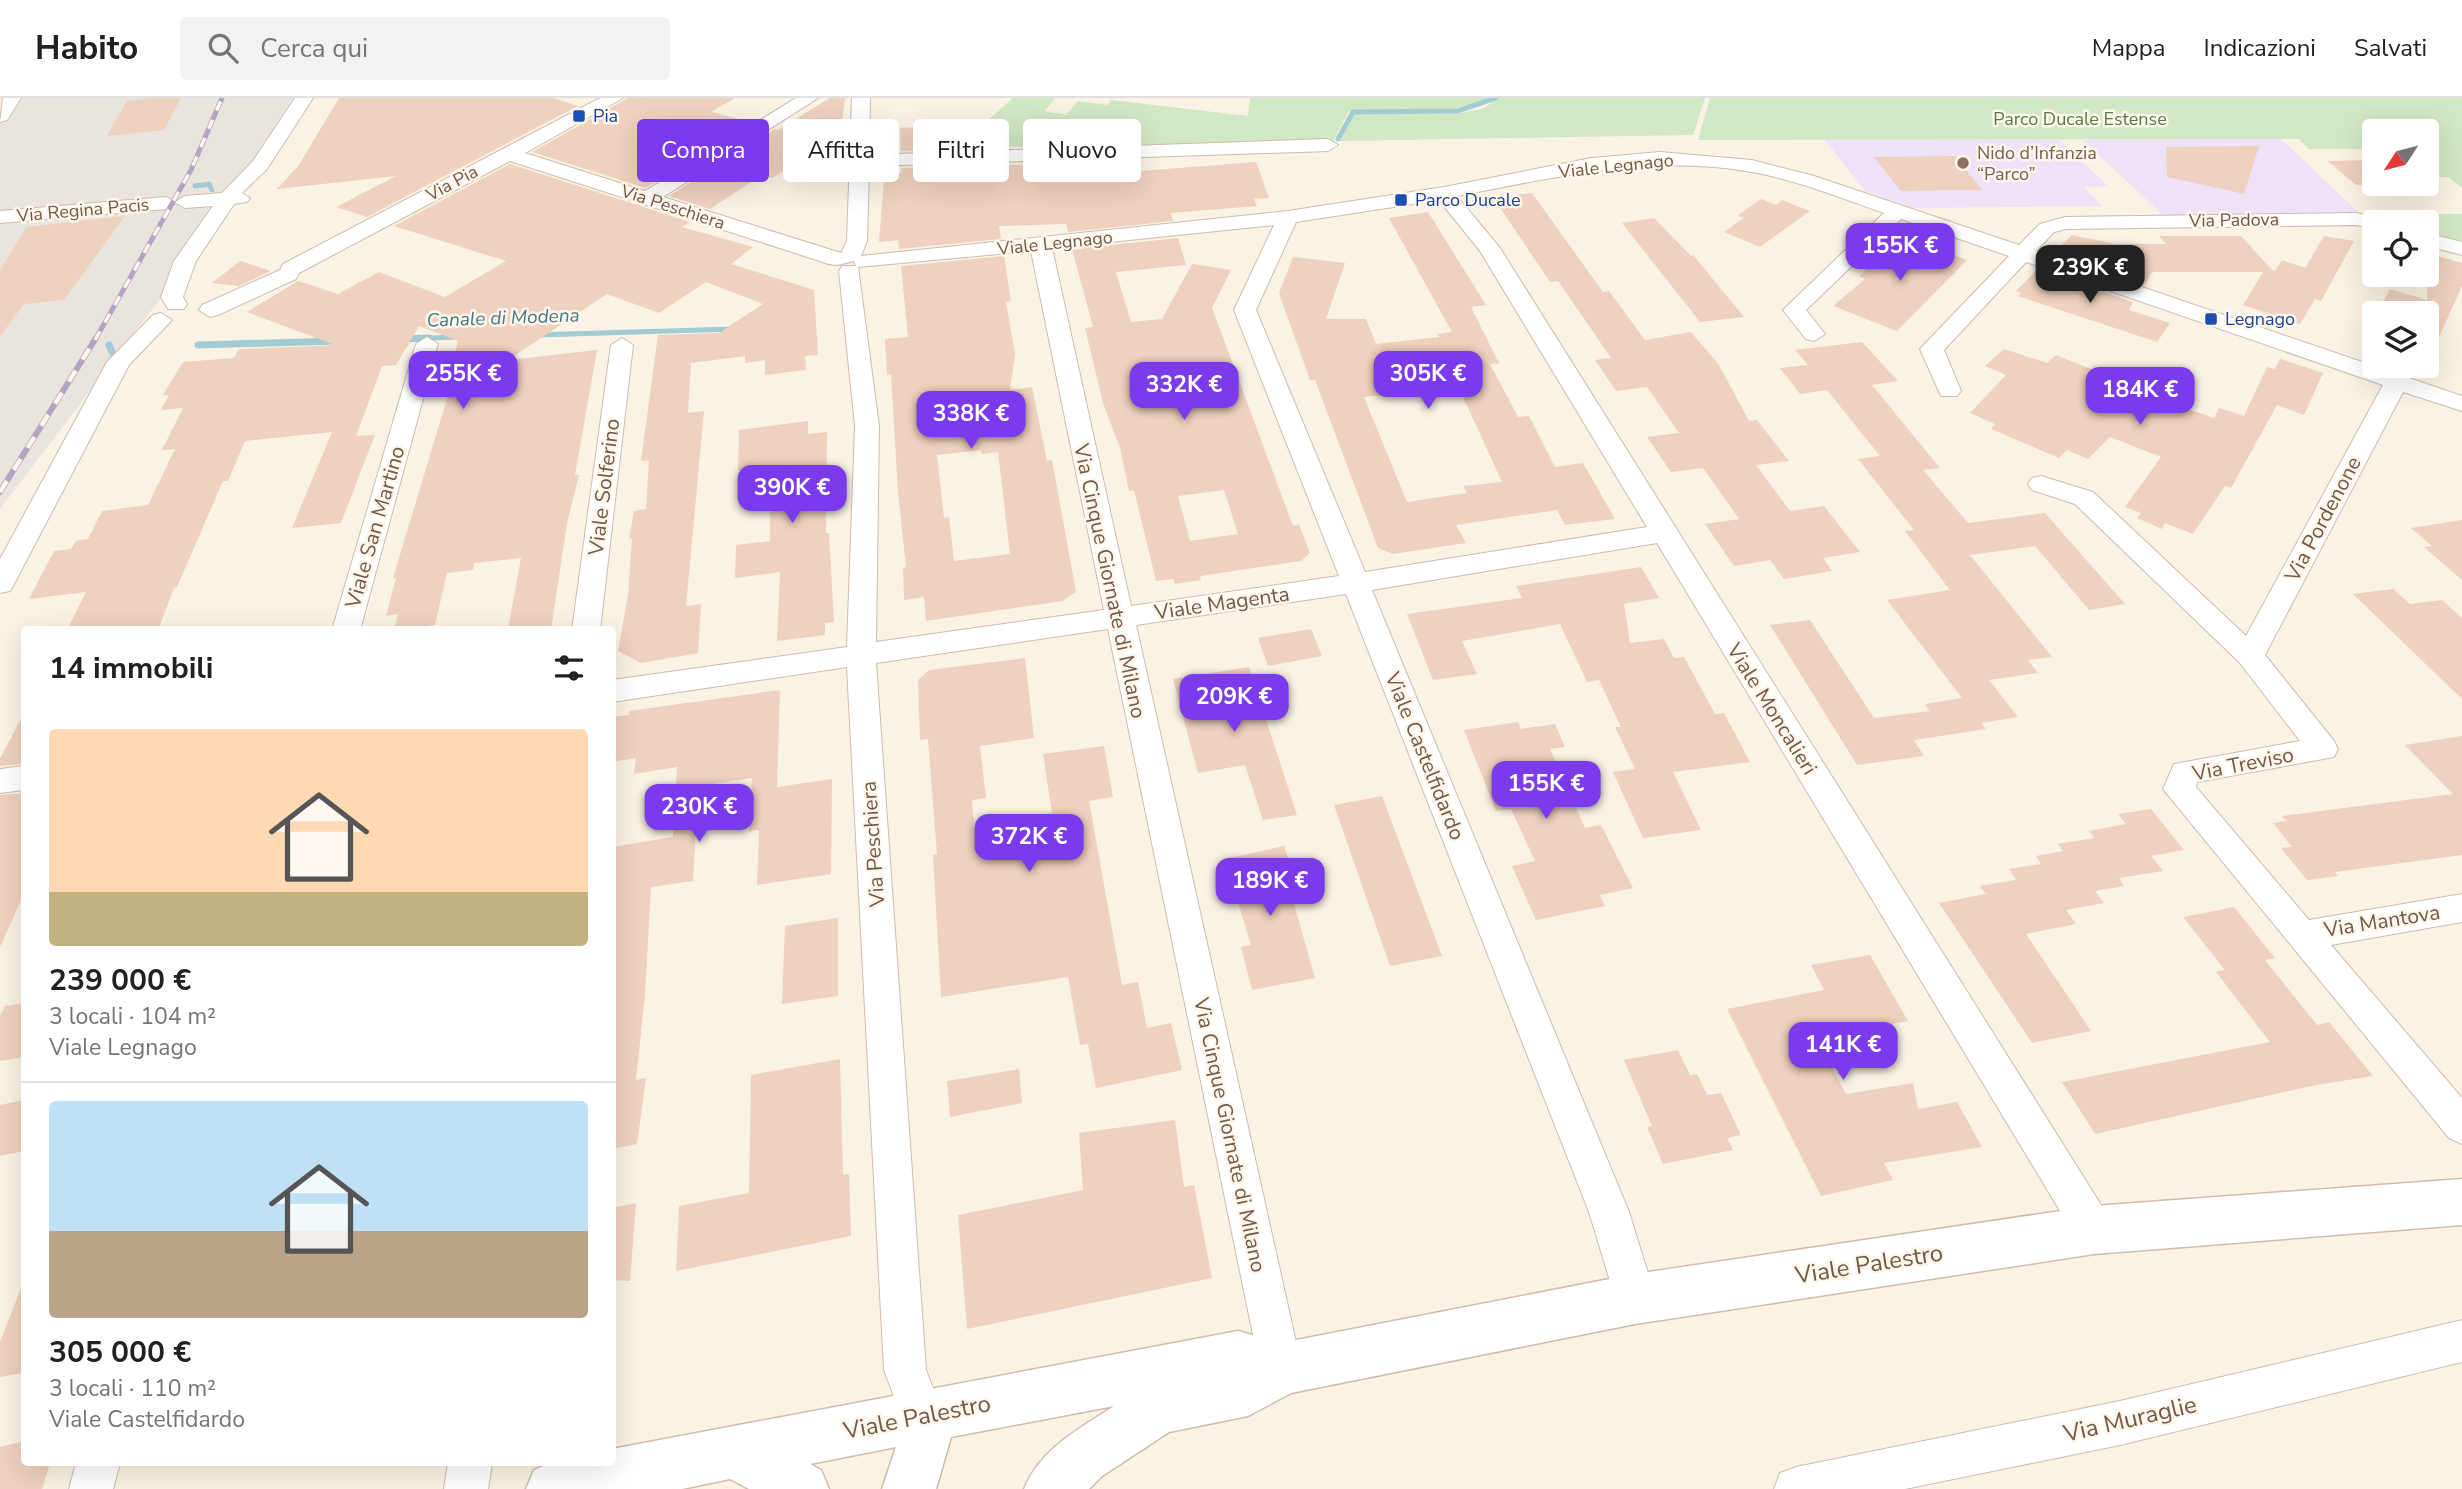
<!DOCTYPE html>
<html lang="it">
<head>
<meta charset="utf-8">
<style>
	body { margin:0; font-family:"Nunito Sans",sans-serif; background:#f2f2f2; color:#202124; height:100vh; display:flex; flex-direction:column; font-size:26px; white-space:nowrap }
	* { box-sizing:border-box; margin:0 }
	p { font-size:23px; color:#757577 }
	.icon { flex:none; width:38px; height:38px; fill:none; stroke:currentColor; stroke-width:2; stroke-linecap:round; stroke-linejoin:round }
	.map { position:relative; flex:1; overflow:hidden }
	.details { position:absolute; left:21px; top:528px; width:595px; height:840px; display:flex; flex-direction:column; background:#fff; border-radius:7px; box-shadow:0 7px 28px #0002 }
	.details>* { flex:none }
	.banner { position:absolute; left:637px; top:21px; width:665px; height:63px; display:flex; gap:14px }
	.needle { width:46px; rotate:234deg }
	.buttons { position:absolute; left:2362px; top:21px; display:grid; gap:14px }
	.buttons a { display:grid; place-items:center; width:77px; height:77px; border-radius:7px; background:#fff; box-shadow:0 7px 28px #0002; font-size:35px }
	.price { position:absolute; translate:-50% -60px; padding:0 16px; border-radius:14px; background:#7c3aed; color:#fff; font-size:23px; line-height:46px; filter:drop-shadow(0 2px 4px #0008) }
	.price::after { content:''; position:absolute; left:50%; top:42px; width:21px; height:16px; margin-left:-10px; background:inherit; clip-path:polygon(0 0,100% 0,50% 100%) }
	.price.active { background:#222; color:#fff }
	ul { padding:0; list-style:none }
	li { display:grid; align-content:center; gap:14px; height:371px; padding:0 28px }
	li+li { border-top:2px solid #e0e0e0 }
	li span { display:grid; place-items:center; height:217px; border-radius:7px; color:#555 }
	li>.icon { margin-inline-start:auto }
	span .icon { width:126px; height:126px; fill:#fffc; stroke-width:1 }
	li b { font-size:30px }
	h2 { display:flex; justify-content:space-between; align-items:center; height:84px; padding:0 28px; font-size:30px }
	.chip { padding:0 24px; border-radius:7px; background:#fff; box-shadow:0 7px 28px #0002; font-size:24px; line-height:63px }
	.chip.active { background:#7c3aed; color:#fff }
	header { display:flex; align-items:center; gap:42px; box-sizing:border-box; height:98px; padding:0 35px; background:#fff; border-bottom:2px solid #e0e0e0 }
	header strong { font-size:33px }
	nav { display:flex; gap:38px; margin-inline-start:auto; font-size:24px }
	.search { width:490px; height:63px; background:#f2f2f2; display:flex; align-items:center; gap:18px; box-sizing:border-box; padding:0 24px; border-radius:7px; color:#757577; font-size:26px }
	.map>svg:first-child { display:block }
</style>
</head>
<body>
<header>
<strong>Habito</strong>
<div class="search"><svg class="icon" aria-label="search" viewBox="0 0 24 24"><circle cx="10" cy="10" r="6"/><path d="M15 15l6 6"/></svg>Cerca qui</div>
<nav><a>Mappa</a><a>Indicazioni</a><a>Salvati</a></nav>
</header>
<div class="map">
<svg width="2462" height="1391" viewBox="0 0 2462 1391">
	<rect width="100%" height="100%" fill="#faf2e4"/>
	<polygon fill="#eae4de" points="15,0 293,0 183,171 0,411 0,21"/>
	<g fill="#efe1f7">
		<polygon points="2281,41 2358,114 2164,118 2083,42"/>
		<polygon points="1825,42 2059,42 2108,88 2084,89 2102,108 1913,110 1865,93"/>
	</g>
	<g fill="#d2e7c4">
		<polygon points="1013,0 1055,0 1045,13 1066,17 1078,3 1108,7 1111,2 1248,18 1250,0 1491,0 1457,11 1349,13 1333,43 956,50"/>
		<path d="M1499 0H1705L1693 37 1340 43 1354 16C1398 4 1461 32 1499 0Z"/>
		<polygon points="1710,0 2462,0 2462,90 2448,79 2427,79 2427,33 2375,33 2375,51 2308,51 2299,41 1698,42"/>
		<polygon points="2393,116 2462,116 2462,143 2427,134 2427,124 2393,124"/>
	</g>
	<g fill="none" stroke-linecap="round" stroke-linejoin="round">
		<g stroke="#a1ccd3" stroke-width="5">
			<polyline points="1338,41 1353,14 1458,13 1496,0"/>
			<polyline points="195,88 209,86 212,92"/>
			<polyline points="535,237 735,231"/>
			<polyline points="402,241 458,239"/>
		</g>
		<g stroke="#a1ccd3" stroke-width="7">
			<polyline points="402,241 429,240"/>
			<polyline points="109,247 112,254"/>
			<polyline points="198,247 336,243"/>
		</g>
	</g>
	<g fill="#eed1be" fill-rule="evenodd">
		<polygon points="153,0 181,0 164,32 107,38 127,3"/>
		<polygon points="339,0 553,0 578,8 367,119 336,109 396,78 277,91 299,67"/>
		<polygon points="628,0 735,0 711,14 751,24 645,90 532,54"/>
		<polygon points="830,0 845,0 840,37 772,80 762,77 710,111 669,98 775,31 778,32"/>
		<polygon points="932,28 933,52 901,53 900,30"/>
		<polygon points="2259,48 2244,96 2167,79 2166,49"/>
		<polygon points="1955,58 1982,92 1901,93 1874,59"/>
		<polygon points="2375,62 2375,87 2356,87 2328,63"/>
		<polygon points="1141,64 1141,73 1256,64 1269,100 1254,101 1257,108 1171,115 1173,123 1068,134 1066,126 999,128 1001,141 899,151 898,142 879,144 884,82 892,81 893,75 902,75 901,70"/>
		<polygon points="510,66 690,124 682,129 753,149 731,166 814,192 818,257 805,258 806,272 765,277 765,262 745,265 745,258 691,265 688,315 704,313 686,508 701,506 698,555 641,565 618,553 628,497 632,440 629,441 634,413 646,411 649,362 641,363 658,237 719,235 763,206 706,184 659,215 607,196 508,262 597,252 575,377 579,377 567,425 551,532 508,532 521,460 474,465 473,472 447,475 435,527 394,532 398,516 386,518 396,480 393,480 459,261 453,261 458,243 419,228 396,267 382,268 356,338 375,337 341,425 292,430 332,334 245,343 228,383 223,383 177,489 174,490 158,532 67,532 86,494 29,501 54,453 71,451 76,443 88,441 102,413 148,407 175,351 162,352 183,310 161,312 169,297 163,297 183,264 234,260 239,251 335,247 247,214 298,183 338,196 379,174 445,199 506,163 394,128"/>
		<polygon points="1532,95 1603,194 1609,193 1645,242 1691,234 1719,267 1749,323 1757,322 1789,363 1756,367 1790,413 1824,408 1860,454 1823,460 1832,473 1784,481 1770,462 1734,468 1705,426 1739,421 1703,370 1671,374 1647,339 1679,335 1647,289 1616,293 1595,262 1611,260 1558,183 1550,184 1493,99"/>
		<polygon points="1761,101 1776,107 1782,102 1810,113 1760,149 1724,134 1744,120 1737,118"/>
		<path d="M1428 114 1486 207 1471 209 1499 265 1490 266 1518 319 1529 318 1555 369 1583 365 1615 421 1565 427 1557 412 1456 427 1466 445 1393 456 1378 450 1315 282H1310L1279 195 1293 159 1345 165 1326 221H1366L1376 246 1439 239 1437 236 1452 234 1389 120ZM1459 290 1502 384 1463 388 1467 395 1407 404 1364 299Z"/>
		<polygon points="125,118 64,202 24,206 0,238 0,172 27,129"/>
		<polygon points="1654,120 1691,158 1693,157 1744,219 1700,224 1622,125"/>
		<polygon points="2072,137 2115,146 2166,146 2159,138 2241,138 2274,174 2282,162 2305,170 2324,138 2354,143 2321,203 2315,201 2300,226 2243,207 2263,174 2152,174 2144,187 2053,156"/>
		<polygon points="1901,138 1967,162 1897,233 1833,208 1865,181 1859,178"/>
		<path d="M1178 140 1186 167 1116 174 1131 224 1162 221 1192 166 1231 172 1212 210 1293 428 1299 427 1310 455 1301 463 1200 478 1201 482 1175 486 1174 481 1156 483 1134 392 1129 393 1120 350 1103 305 1085 230 1093 229 1072 151ZM1224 392 1238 436 1190 443 1178 398Z"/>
		<polygon points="2433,157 2462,165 2462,188 2427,266 2427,215 2377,215 2390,191 2427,202 2427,168"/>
		<path d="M1004 158 1011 203 1006 204 1015 256 1010 292 1032 289 1047 363 1052 362 1076 494 1062 503 926 523 924 499 904 502 903 470 906 469 898 394 891 276 887 277 885 241 908 239 901 168ZM981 352 982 356 998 354 1010 456 954 463 949 419 944 420 937 357Z"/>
		<polygon points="240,163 271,173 239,188 212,185"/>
		<polygon points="2038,171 2133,204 2129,212 2170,225 2157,244 2018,198 2021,195 2016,193"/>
		<polygon points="1862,244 1898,283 1872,287 1940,370 1923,372 1968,425 2045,415 2125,506 2089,512 2035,448 1970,457 2052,559 2028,562 2038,575 1989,582 2018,619 1981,625 1986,631 1914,642 1924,658 1857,667 1770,527 1810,522 1874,620 1930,613 1925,606 1962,600 1887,502 1950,492 1905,433 1914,432 1858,361 1880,358 1827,292 1800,296 1780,270 1808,267 1795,252"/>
		<polygon points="2004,251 2047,265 2056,257 2108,278 2119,277 2153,291 2148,297 2214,320 2219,310 2244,318 2267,269 2275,271 2280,261 2323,275 2304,317 2277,307 2231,390 2225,388 2193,436 2165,425 2162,431 2137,420 2141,415 2125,409 2161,359 2110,339 2088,361 2067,352 2059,360 1991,331 1995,326 1970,315 2006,277 1985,268"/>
		<polygon points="808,323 808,336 827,334 826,435 829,435 834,524 825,525 825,537 777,543 780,474 735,480 736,447 770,443 770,369 738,373 739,332"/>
		<polygon points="2462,422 2462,482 2424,449 2432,448 2411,430"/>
		<polygon points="1641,469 1659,500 1624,506 1630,545 1664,541 1674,560 1684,559 1715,616 1724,615 1750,664 1673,674 1701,732 1643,740 1613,674 1635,671 1615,629 1621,629 1599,582 1587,584 1560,526 1462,543 1477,576 1433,582 1407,516 1522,500 1516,488"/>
		<polygon points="2393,491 2410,506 2442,502 2462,520 2462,601 2353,496"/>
		<polygon points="1311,531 1322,558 1268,568 1258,540"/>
		<polygon points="1025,560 1034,640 980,648 986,700 972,702 976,750 1031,742 1030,733 1054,729 1043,656 1104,648 1113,699 1089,703 1122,887 1138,884 1147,930 1171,925 1182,972 1096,990 1088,946 1080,947 1068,879 941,899 933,757 937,756 928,641 920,642 918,582 929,572"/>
		<polygon points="1249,569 1297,717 1263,722 1245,667 1198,675 1173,581"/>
		<polygon points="780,592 777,689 832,681 831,776 757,787 759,732 749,733 752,680 698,688 693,783 651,789 645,897 636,982 646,980 637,1046 612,1051 612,749 673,739 677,669 634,676 636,660 612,664 614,619 629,617 629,613"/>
		<polygon points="24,615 24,666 0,668 0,661"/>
		<polygon points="1518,624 1521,631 1555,626 1565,649 1550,651 1585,730 1601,727 1633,790 1600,797 1605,808 1536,822 1512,768 1535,763 1511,711 1496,713 1464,632"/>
		<polygon points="2462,638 2462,757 2335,774 2338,778 2307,782 2281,750 2292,749 2273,725 2287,723 2282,718 2453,696 2405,647"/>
		<polygon points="24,695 24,796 0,849 0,697"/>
		<polygon points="1382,698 1442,858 1390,868 1334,707"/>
		<polygon points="2151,711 2184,752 2151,758 2163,773 2119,780 2124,788 2095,793 2104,805 2066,812 2076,826 2026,836 2091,933 2032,945 1939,805 1986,796 1980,788 2016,782 2009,771 2041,766 2036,758 2063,753 2058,746 2094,740 2089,733 2126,726 2118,716"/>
		<polygon points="1284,748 1304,804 1294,806 1315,880 1252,892 1241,849 1251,847 1225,761"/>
		<polygon points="2234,809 2275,860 2265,862 2317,927 2329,924 2373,978 2316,987 2095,1036 2062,984 2270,944 2216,874 2225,872 2183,819"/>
		<polygon points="838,820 838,898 782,906 785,828"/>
		<polygon points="1870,857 1908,923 1816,940 1846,996 1913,985 1918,1011 1957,1004 1982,1049 1884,1065 1893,1082 1821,1098 1727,911 1824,892 1811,867"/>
		<polygon points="24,905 24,959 0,963 0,918 5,908"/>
		<polygon points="1678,952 1690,977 1697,976 1707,997 1721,995 1741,1037 1727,1040 1733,1052 1663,1066 1647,1029 1652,1028 1624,962"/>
		<polygon points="840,961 843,1077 849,1076 851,1138 676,1173 679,1108 749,1095 751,977"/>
		<polygon points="1019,971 1022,1005 950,1019 947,983"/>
		<polygon points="24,1002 24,1053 0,1058 0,1007"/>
		<polygon points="1175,1022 1184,1089 1194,1087 1212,1180 967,1231 958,1117 1083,1092 1079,1035"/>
		<polygon points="636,1105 630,1183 612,1182 612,1110"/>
		<polygon points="23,1185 24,1275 0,1279 0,1244"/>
		<polygon points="24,1343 24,1365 50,1365 42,1391 0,1391 0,1349"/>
	</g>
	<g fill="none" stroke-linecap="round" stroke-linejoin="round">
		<g stroke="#cdbcae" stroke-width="2">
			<g id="street">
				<polygon points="3,0 21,0 7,22 0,24"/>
				<polygon points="295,0 313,0 267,71 242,95 250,100 247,104 234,106 196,163 183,199 187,206 184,211 168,211 161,199 174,163 213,108 185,110 176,105 166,111 0,125 0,113 166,99 175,104 185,98 222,95 253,63"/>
				<path d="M600 0H623L525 55 645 93 796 0H818L663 99 841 155 847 143 852 0H870L869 57 1328 41 1338 47 1328 53 869 68 867 143 861 158 1288 113 1444 89 1592 60 1660 54 1752 62 1814 78 2019 147 2040 126 2065 119 2356 115 2382 121 2385 124H2375V131L2356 127 2066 131 2054 134 2036 153 2462 298V313L2403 294 2265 557 2334 643 2338 651 2334 659 2197 684 2196 689 2309 822 2462 796V824L2331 847 2462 1000V1046L2449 1040 2163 691 2174 666 2300 643 2240 565 2075 406 2032 392 2028 386 2032 380 2041 378 2093 394 2246 538 2383 287 2026 164 1944 252 1961 293 1957 298H1941L1920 251 2009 158 1901 121 1806 212 1825 236 1814 243 1806 241 1783 212 1884 115C1841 100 1797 82 1752 74 1652 56 1556 79 1457 98L1500 150 2108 1118 2114 1132 2108 1146 2094 1152 2080 1146 1657 445 1372 492 1629 1114 1656 1201 1650 1216 1635 1222 1620 1216 1589 1114 1346 496 1136 527 1302 1271 1296 1286 1281 1292 1266 1286 1260 1271 1108 531 876 565 926 1272 944 1318 937 1333 922 1340 907 1333 884 1272 847 569 612 604V582L847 549 855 328 839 173 842 168H856L854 163 837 167 829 166 510 63 299 175 296 181 218 217 210 219 199 212 202 207 280 172 283 166ZM1439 102 1480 153 1647 429 1365 474 1256 212 1296 124ZM1274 127 1234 212 1339 478 1131 508 1052 150ZM1031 153 1104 512 876 544 879 328 858 169Z"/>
				<polygon points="2427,135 2462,144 2462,157 2427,148"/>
				<polygon points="161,215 172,222 129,267 14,486 10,493 0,495 0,461 107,264 153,217"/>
				<polygon points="427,239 438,246 360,532 332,532 416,246"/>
				<polygon points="622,240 633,247 600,532 572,532 611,247"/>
				<polygon points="24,668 24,692 0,695 0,671"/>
				<polygon points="2462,1222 2462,1264 2120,1347 1905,1391 1774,1391 1780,1375 1796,1369 2120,1303"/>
				<polygon points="76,1365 120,1365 113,1391 69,1391"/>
				<polygon points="448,1365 492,1365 488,1391 444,1391"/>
			</g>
		</g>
		<g stroke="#d0bcac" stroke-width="3">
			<path id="secondary" d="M2462 1081V1127L2094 1156 1635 1226 1291 1295 1248 1318 1169 1334 1102 1378 1089 1391H1024C1040 1351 1079 1331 1114 1308L951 1339 936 1391H882L896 1349 810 1366 821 1372 829 1391H749L730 1381 682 1391H526L534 1372 550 1365H612V1351L1238 1233 1281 1245 1635 1176 2094 1108Z"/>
		</g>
		<use href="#street" fill="#fff" fill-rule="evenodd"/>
		<use href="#secondary" fill="#fff" fill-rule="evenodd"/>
		<g stroke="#b4a4c3" stroke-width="5">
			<polyline id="rail-far1" points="95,242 191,72 222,0"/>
		</g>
		<g stroke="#b4a4c3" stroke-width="6">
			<polyline id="rail" points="0,394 96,240"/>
		</g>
		<use href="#rail-far1" stroke="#fef6ea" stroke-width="3.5" stroke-dasharray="10" stroke-linecap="butt"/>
		<use href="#rail" stroke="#fef6ea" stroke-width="4.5" stroke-dasharray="13" stroke-linecap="butt"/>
	</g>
	<g fill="#1a4fb4" stroke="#fef6ea" stroke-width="2.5">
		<rect x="572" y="11" width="14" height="14" rx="3.5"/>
		<rect x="1394" y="95" width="14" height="14" rx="3.5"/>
		<rect x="2204" y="214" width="14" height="14" rx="3.5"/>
	</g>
	<circle fill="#8d6e63" stroke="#fef6ea" stroke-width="2.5" cx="1963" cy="65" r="7"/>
	<g text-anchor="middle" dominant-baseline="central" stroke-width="5" stroke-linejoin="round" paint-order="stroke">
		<g font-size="18" fill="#164399" stroke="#fef6ea" text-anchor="start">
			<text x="593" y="18">Pia</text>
			<text x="1415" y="102">Parco Ducale</text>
			<text x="2225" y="221">Legnago</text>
		</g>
		<g font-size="18" fill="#577b47" stroke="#fef6ea">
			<text x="2080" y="21">Parco Ducale Estense</text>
		</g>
		<g font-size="18" fill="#785e54" stroke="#fef6ea" text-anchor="start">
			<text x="1977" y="55">Nido d’Infanzia<tspan x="1977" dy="21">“Parco”</tspan></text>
		</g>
		<g font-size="18" fill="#71594c" stroke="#fef6ea">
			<text transform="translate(1616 68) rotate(-6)">Viale Legnago</text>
			<text transform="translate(452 85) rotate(-28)">Via Pia</text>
			<text transform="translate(673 109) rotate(18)">Via Peschiera</text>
			<text transform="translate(83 112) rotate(-5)">Via Regina Pacis</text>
			<text transform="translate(2234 122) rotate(-1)">Via Padova</text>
			<text transform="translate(1055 145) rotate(-6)">Viale Legnago</text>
		</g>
		<g font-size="19" font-style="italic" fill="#477983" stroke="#fef6ea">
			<text transform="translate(503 220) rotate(-2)">Canale di Modena</text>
		</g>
		<g font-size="21" fill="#71594c" stroke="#fef6ea">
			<text transform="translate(604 389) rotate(-83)">Viale Solferino</text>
			<text transform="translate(2323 421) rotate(-62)">Via Pordenone</text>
			<text transform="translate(375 429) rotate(-74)">Viale San Martino</text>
			<text transform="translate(1110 483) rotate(78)">Via Cinque Giornate di Milano</text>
			<text transform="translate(1222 505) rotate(-8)">Viale Magenta</text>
			<text transform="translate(1772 611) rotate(58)">Viale Moncalieri</text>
			<text transform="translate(1425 658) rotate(68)">Viale Castelfidardo</text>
			<text transform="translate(2243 666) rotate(-11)">Via Treviso</text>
			<text transform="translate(873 746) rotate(-94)">Via Peschiera</text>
			<text transform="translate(2382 823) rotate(-9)">Via Mantova</text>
			<text transform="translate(1230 1037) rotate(78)">Via Cinque Giornate di Milano</text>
		</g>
		<g font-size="24" fill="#71594c" stroke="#fef6ea">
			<text transform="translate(1869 1166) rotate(-9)">Viale Palestro</text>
			<text transform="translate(917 1319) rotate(-11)">Viale Palestro</text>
			<text transform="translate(2130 1321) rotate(-13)">Via Muraglie</text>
		</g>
	</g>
</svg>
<div class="buttons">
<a><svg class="needle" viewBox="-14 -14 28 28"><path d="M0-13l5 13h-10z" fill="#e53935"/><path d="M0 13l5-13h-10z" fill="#757577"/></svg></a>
<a><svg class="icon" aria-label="locate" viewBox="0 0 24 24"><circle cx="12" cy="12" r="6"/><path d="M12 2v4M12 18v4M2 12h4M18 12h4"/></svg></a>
<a><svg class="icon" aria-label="layers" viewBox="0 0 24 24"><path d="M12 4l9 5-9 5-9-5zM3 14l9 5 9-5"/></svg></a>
</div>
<b class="price" style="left:1900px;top:185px">155K €</b>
<b class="price active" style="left:2090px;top:207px">239K €</b>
<b class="price" style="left:463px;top:313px">255K €</b>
<b class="price" style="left:1428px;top:313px">305K €</b>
<b class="price" style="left:1184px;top:324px">332K €</b>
<b class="price" style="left:2140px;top:329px">184K €</b>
<b class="price" style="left:971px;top:353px">338K €</b>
<b class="price" style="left:792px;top:427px">390K €</b>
<b class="price" style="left:1234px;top:636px">209K €</b>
<b class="price" style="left:1546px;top:723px">155K €</b>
<b class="price" style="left:699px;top:746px">230K €</b>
<b class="price" style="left:1029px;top:776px">372K €</b>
<b class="price" style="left:1270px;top:820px">189K €</b>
<b class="price" style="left:1843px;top:984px">141K €</b>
<div class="banner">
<a class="chip active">Compra</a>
<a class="chip">Affitta</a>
<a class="chip">Filtri</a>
<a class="chip">Nuovo</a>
</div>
<section class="details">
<h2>14 immobili<svg class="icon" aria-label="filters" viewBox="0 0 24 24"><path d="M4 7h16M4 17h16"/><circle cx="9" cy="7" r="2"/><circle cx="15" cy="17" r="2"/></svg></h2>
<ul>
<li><span style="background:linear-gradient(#ffd9b3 75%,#c2b280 0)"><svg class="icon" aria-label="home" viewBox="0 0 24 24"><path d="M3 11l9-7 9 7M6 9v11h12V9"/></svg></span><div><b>239 000 €</b><p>3 locali · 104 m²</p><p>Viale Legnago</p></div></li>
<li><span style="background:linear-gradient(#bfe0f5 60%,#b9a48a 0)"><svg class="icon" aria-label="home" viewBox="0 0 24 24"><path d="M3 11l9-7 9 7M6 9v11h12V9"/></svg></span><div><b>305 000 €</b><p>3 locali · 110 m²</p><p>Viale Castelfidardo</p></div></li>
</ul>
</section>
</div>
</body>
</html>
